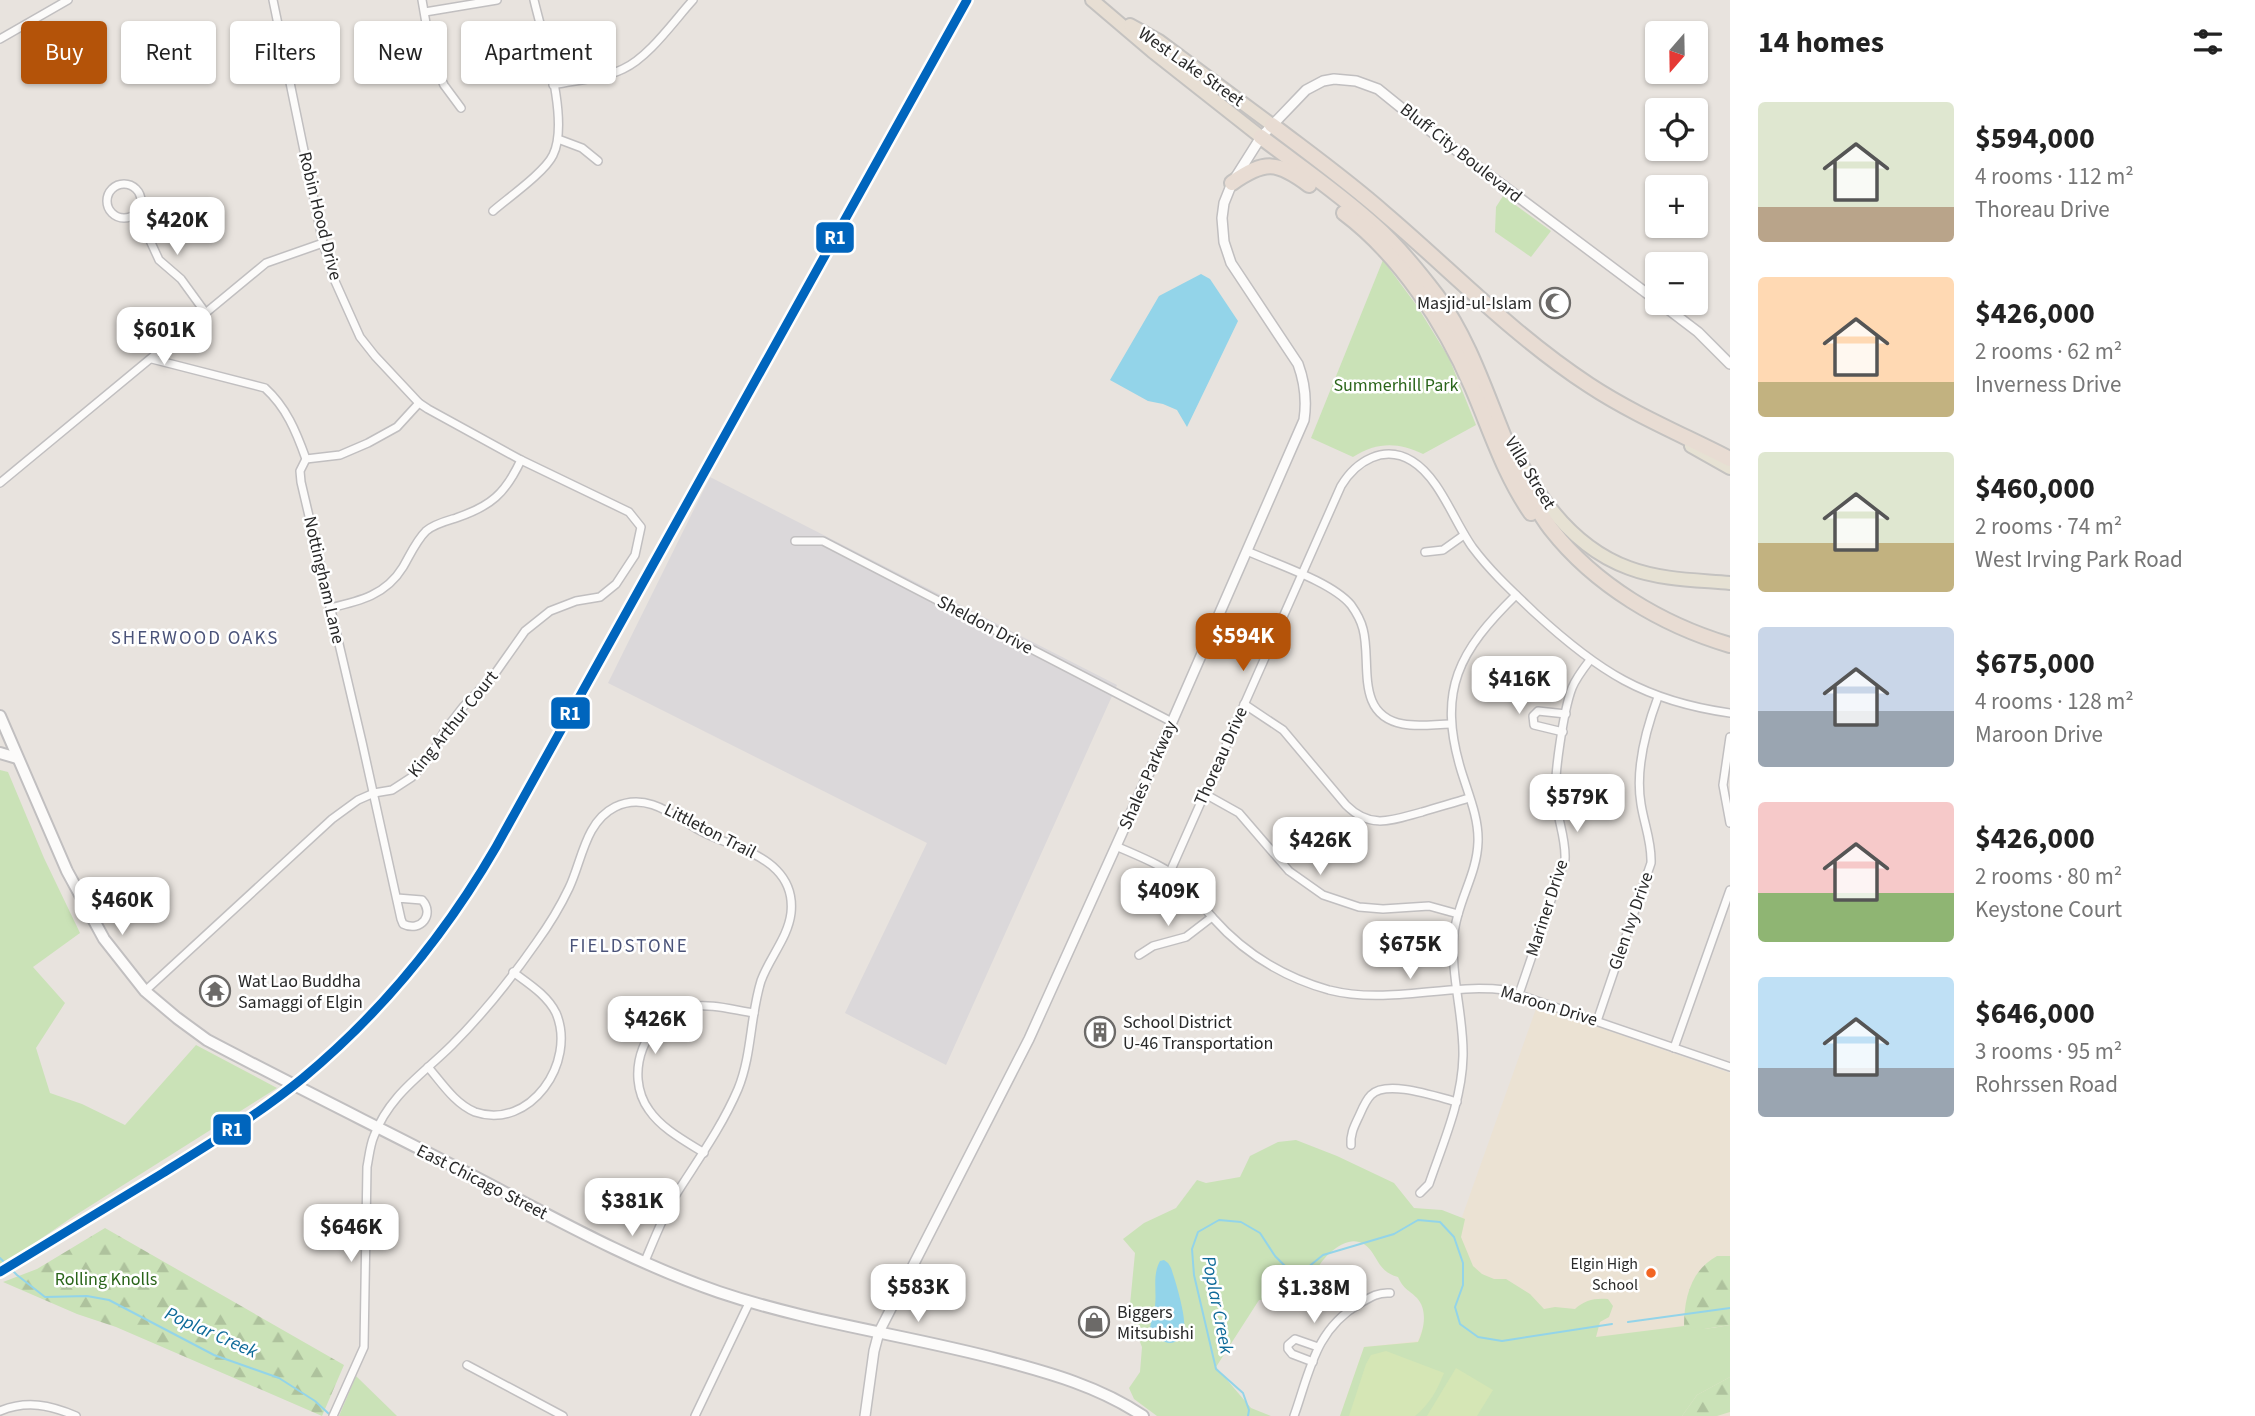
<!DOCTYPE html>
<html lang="en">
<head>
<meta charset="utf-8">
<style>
	body { margin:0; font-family:"Source Sans 3",sans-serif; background:#f2f2f2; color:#222; height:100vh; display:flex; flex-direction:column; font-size:26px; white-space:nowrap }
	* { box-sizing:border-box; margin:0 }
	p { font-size:23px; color:#767676 }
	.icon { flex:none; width:38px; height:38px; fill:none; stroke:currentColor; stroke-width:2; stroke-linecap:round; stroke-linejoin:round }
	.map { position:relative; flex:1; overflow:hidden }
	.drawer { display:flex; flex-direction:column; background:#fff; width:525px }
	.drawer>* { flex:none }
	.top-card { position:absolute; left:21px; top:21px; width:665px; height:63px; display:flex; gap:14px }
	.needle { width:46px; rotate:200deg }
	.buttons { position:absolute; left:1645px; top:21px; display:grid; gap:14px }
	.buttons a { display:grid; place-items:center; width:63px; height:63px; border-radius:7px; background:#fff; box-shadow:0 2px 5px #0004; font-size:35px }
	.price { position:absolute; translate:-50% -60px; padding:0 16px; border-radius:14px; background:#fff; color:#222; font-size:23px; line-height:46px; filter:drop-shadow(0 2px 4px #0008) }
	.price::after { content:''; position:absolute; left:50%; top:42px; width:21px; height:16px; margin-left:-10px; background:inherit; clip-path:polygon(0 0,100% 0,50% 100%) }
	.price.on { background:#b45309; color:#fff }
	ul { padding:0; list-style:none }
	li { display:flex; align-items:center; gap:21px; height:175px; padding:0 28px }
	li span { display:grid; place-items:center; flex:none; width:196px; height:140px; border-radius:7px; color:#555 }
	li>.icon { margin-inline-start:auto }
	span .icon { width:84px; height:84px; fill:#fffc; stroke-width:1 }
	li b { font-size:30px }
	h2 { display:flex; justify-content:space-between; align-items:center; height:84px; padding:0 28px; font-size:30px }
	.tag { padding:0 24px; border-radius:7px; background:#fff; box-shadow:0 2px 5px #0004; font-size:24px; line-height:63px }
	.tag.on { background:#b45309; color:#fff }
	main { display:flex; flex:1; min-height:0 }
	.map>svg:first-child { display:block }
</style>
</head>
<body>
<main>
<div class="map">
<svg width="1730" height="1416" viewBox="0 0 1730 1416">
	<defs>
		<pattern id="forest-firs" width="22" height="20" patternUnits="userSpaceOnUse" patternTransform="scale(1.75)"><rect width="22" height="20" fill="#cae2b7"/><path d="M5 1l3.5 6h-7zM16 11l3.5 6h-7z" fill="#aec29d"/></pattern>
	</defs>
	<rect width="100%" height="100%" fill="#e8e3de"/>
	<polygon fill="#dbd8da" points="710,477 1117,685 946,1065 845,1013 927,843 608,683"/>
	<polygon fill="#ebe2d3" points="1537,1006 1730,1073 1730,1416 1340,1416 1364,1347 1418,1341"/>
	<g fill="url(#forest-firs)">
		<polygon points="105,1228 344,1365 322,1416 116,1327 77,1314 3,1282 37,1269"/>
		<path d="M1717 1256H1730V1325L1704 1329H1691L1684 1326C1684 1298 1691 1270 1717 1256Z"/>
		<polygon points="1730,1377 1730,1412 1717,1416 1682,1416 1697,1395"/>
	</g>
	<g fill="#cae2b7">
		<polygon points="1503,196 1551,231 1531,257 1495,232 1496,207"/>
		<path d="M1383 260 1417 306 1449 358 1476 425 1423 454C1398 442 1377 442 1353 457L1311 438Z"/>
		<polygon points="0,770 8,772 44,858 80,933 33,967 65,1003 36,1048 50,1093 82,1104 125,1125 196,1045 277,1088 71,1218 0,1267"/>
		<path d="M1296 1140 1337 1156 1394 1183 1414 1208 1442 1210 1465 1219 1461 1237 1473 1266 1482 1274 1494 1279H1506L1530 1294 1544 1309 1555 1307 1575 1309C1585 1300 1594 1298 1608 1299L1613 1306 1609 1317 1600 1322 1596 1337 1684 1326C1699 1332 1715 1327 1730 1325V1377L1697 1395 1682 1416H1340L1364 1347 1418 1342C1424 1330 1428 1310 1417 1298 1408 1289 1404 1290 1398 1277 1374 1271 1378 1248 1359 1242 1345 1237 1325 1255 1319 1266 1315 1272 1315 1281 1311 1287 1307 1291 1267 1300 1259 1300L1216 1367 1251 1408 1271 1416H1157L1134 1399 1129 1388 1140 1372 1142 1347 1129 1315 1135 1253 1123 1239 1144 1223 1176 1208 1197 1180 1206 1183 1240 1177 1250 1156 1278 1142Z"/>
		<polygon points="356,1376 397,1416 339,1416"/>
	</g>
	<g fill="#d5e6b5">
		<path d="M1386 1351 1444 1373C1437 1390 1430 1404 1415 1416H1349L1366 1364 1371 1355Z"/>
		<polygon points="1456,1368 1493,1390 1477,1416 1427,1416"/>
	</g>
	<g fill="#93d4e9">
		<polygon points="1201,274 1210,279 1238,321 1187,427 1177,410 1163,404 1148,401 1110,380 1159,296"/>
		<path d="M1164 1260C1168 1263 1168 1262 1171 1268 1175 1279 1186 1316 1184 1327 1179 1352 1159 1344 1150 1328 1151 1320 1154 1313 1155 1306 1157 1290 1152 1276 1160 1261Z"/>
	</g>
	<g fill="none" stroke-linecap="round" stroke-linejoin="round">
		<g stroke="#93d4e9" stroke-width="2">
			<polyline points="0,1258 17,1275 45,1297 87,1296 109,1300 214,1355 279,1378 315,1401 329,1414"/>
			<polyline points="1628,1322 1730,1308"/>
			<polyline points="1248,1416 1249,1410 1243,1393 1216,1369 1194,1275 1192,1249 1198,1232 1219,1220 1241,1222 1260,1233 1275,1256 1289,1270 1307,1268 1323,1255 1394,1234 1418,1220 1440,1222 1454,1237 1463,1263 1463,1285 1455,1307 1460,1324 1478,1337 1502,1341 1612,1324"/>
		</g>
		<g stroke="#c1bfc0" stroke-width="10">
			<g id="minor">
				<polyline points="422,0 432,58 444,85 461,108"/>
				<polyline points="425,12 497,0"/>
				<polyline points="0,39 68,0"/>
				<path d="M553 85C576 80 602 79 623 69 649 57 673 22 693 0"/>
				<polyline points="558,139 582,148 598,161"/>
				<circle cx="124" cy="201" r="17"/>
				<path d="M493 211C508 198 545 172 553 155 570 121 543 38 534 0"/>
				<polyline points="135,214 142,223 159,260 181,279 205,312"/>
				<path d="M152 359 265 388C286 407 296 431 306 459L300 471 301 482 362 742 401 919 403 924C421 933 435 914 422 900L397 898"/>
				<polyline points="306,459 340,455 368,443 397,427 419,403"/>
				<polyline points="0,483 266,263 323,243"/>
				<polyline points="795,541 823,541 1172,722"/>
				<path d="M1247 551C1276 564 1332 582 1351 605 1356 612 1361 621 1363 629 1372 662 1354 715 1403 724 1418 727 1436 724 1451 724"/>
				<polyline points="1425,552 1443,550 1464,535"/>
				<path d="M330 608C360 601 386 595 403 567 410 555 416 541 426 531 434 524 446 521 456 518 491 506 505 494 521 460"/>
				<path d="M1244 704 1283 730 1346 805C1371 830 1392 820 1422 812 1438 807 1453 803 1469 798"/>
				<polyline points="1563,732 1534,725 1533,716 1538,711 1566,714"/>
				<polyline points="1730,737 1723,785 1730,823"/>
				<polyline points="1205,794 1239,813 1289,871 1323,895 1359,907 1383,909 1429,906 1458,914"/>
				<path d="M1116 846C1138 856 1163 865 1182 881 1193 892 1202 906 1213 918 1244 953 1283 977 1329 990 1389 1005 1445 983 1505 990L1730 1067"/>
				<path d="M1170 872 1341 486C1356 461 1384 444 1412 461 1440 478 1454 522 1473 548 1491 572 1513 592 1535 613 1598 671 1644 701 1730 713"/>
				<polyline points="1139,955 1153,946 1186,937 1212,917"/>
				<polyline points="145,991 332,819 358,800 374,793 392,790 412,777 430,757 445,730 463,707 494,675 525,631 550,611 576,601 600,597 616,584 635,555 641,527 629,512 521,460 428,409 419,403 375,356 360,337 334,279 323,243 273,0"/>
				<path d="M1519 994 1565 859C1566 839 1558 821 1556 801 1553 778 1564 709 1572 688 1576 678 1583 669 1590 660"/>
				<path d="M1597 1021 1651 863C1652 842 1644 824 1641 804 1635 769 1646 729 1658 697"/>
				<polyline points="1674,1048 1730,890"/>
				<path d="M428 1067C441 1082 455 1104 475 1112 530 1131 577 1062 556 1013 547 995 529 984 513 972"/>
				<path d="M1351 1145C1350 1133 1355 1125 1360 1114 1363 1107 1366 1100 1371 1095 1387 1079 1437 1097 1457 1102"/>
				<path d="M704 1153C685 1141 662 1129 649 1110 623 1074 645 1016 689 1007 710 1003 733 1010 754 1013"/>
				<path d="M1420 1193 1429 1184C1443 1143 1462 1101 1463 1056 1464 1016 1450 975 1454 934 1457 902 1477 875 1478 842 1479 818 1468 793 1461 770 1437 690 1459 651 1516 595"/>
				<polyline points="1313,1362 1292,1354 1288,1349 1288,1345 1295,1339 1318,1347"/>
				<polyline points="467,1365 563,1416"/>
				<path d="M0 1411C27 1400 50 1405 76 1416"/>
				<path d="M333 1416 364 1347 367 1167C369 1157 370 1145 374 1136 389 1095 423 1074 452 1045 481 1016 513 976 536 943 549 925 560 907 569 888 582 861 585 822 615 807 646 792 672 814 697 829 709 836 723 841 736 846 767 858 795 876 791 913 788 938 769 958 761 981 750 1016 752 1055 738 1089 723 1124 702 1154 682 1185 666 1209 656 1235 645 1261"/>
				<polyline points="695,1416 750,1301"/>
				<path d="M1294 1416C1310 1371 1315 1330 1359 1304 1369 1298 1377 1292 1390 1293"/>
			</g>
		</g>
		<g stroke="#c1bfc0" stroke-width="12">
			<g id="tertiary">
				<polyline points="1660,303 1698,332 1730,364"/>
				<path d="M865 1416 874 1351 879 1332 1029 1039 1172 722 1304 420C1307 400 1305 383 1298 364L1231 263 1224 242 1222 218 1224 203 1232 183 1261 137 1306 90 1323 81 1334 79 1356 81 1378 89 1425 127 1657 301"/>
			</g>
		</g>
		<g stroke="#c1bfc0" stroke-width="14">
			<g id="secondary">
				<path d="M0 716 67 871 104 939 145 991 177 1018 207 1040C296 1087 386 1131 475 1177 554 1218 634 1263 719 1292 811 1323 907 1335 1001 1360 1050 1373 1100 1387 1143 1416"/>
				<polyline points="0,753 17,758"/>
			</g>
		</g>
		<g stroke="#c4c2c0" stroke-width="16">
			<g id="primary">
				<polyline points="1691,446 1730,468"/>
				<path d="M1520 461C1544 506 1579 550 1629 568 1661 580 1697 580 1730 583"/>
			</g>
		</g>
		<g stroke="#c4c2c0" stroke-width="16">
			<g id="trunk">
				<polyline points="1092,0 1152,51 1261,137"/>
				<polyline points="1130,25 1159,41 1272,125"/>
			</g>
		</g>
		<g stroke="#c4c2c0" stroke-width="18">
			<g id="motorway">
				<path d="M1272 125C1310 154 1349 182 1385 214 1452 271 1514 336 1589 385 1633 414 1683 435 1730 459"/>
				<path d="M1261 137C1299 166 1339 193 1374 225 1398 246 1418 271 1437 296 1472 344 1488 401 1511 454 1522 479 1534 507 1551 529 1595 585 1662 625 1730 645"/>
				<path d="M1232 183C1265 160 1277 161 1309 185"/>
				<path d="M1344 213C1400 255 1445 324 1472 387 1491 431 1504 474 1531 513"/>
			</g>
		</g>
		<use href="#minor" stroke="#fcfbfa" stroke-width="7"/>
		<use href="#tertiary" stroke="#fcfbfa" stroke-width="9"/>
		<use href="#secondary" stroke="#fcfbfa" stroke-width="10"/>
		<use href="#primary" stroke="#e6e1d3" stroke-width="12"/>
		<use href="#trunk" stroke="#e7ded3" stroke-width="12"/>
		<use href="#motorway" stroke="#e8dcd3" stroke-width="14"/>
		<g stroke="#fff" stroke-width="14">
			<path id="rail-1" d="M0 1272C54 1239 109 1206 163 1173 211 1143 259 1114 303 1078 381 1013 445 935 496 847L967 0"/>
		</g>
		<use href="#rail-1" stroke="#0065bd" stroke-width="9"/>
	</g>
	<defs>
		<g id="mosque-ring" transform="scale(1.575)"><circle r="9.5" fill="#fff" stroke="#6c6a68" stroke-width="1.5"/><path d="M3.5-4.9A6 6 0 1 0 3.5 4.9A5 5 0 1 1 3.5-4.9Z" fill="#6c6a68"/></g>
		<g id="temple-ring" transform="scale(1.575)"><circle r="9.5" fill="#fff" stroke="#6c6a68" stroke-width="1.5"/><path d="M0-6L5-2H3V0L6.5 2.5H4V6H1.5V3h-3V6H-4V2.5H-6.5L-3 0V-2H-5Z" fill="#6c6a68"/></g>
		<g id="building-ring" transform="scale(1.575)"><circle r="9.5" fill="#fff" stroke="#6c6a68" stroke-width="1.5"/><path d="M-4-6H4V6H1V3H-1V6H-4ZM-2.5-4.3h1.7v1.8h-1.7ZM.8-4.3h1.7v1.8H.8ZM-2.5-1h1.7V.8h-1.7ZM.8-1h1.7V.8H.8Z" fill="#6c6a68"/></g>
		<g id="shop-ring" transform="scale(1.575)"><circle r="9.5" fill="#fff" stroke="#6c6a68" stroke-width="1.5"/><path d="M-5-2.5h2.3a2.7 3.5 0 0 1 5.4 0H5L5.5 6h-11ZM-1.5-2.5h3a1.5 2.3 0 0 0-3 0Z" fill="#6c6a68"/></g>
	</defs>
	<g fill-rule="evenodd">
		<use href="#mosque-ring" x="1555" y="303"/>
		<use href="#temple-ring" x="215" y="991"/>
		<use href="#building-ring" x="1100" y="1032"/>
		<use href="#shop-ring" x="1094" y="1322"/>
	</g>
	<circle fill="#f26522" stroke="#fff" stroke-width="2.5" cx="1651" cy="1273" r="6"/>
	<g text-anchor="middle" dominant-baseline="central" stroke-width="5" stroke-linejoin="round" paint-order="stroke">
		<g font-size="16" fill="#292929" stroke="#fff" text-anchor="end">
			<text x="1638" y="1264">Elgin High<tspan x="1638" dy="21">School</tspan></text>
		</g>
		<g font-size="18" fill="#292929" stroke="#fff">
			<text transform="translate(1191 67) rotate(35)">West Lake Street</text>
			<text transform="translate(1461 153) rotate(38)">Bluff City Boulevard</text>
			<text transform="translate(320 216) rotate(76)">Robin Hood Drive</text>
			<text transform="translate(1530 473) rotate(59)">Villa Street</text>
			<text transform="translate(324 580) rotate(77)">Nottingham Lane</text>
			<text transform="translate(985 625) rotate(28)">Sheldon Drive</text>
			<text transform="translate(453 724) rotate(-51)">King Arthur Court</text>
			<text transform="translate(1221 756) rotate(-66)">Thoreau Drive</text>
			<text transform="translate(1148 775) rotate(-66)">Shales Parkway</text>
			<text transform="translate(710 831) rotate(27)">Littleton Trail</text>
			<text transform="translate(1547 908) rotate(-72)">Mariner Drive</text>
			<text transform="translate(1631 921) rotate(-71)">Glen Ivy Drive</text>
			<text transform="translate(1549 1006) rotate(17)">Maroon Drive</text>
			<text transform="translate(482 1182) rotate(27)">East Chicago Street</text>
		</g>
		<g font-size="18" fill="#292929" stroke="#fff" text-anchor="start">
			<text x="1532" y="303" text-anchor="end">Masjid-ul-Islam</text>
			<text x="238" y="981">Wat Lao Buddha<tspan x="238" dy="21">Samaggi of Elgin</tspan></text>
			<text x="1123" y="1022">School District<tspan x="1123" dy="21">U-46 Transportation</tspan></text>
			<text x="1117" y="1312">Biggers<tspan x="1117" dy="21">Mitsubishi</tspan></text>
		</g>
		<g font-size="18" fill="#2a651a" stroke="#fff">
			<text x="1396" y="385">Summerhill Park</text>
			<text x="106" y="1279">Rolling Knolls</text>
		</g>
		<g font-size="19" letter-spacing="2" fill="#4a5379" stroke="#fff">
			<text x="195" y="638">SHERWOOD OAKS</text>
			<text x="629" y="946">FIELDSTONE</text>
		</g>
		<g font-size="19" font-style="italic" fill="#0e6a99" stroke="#fff">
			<text transform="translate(1217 1305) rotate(79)">Poplar Creek</text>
			<text transform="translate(211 1333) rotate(24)">Poplar Creek</text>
		</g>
	</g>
	<g stroke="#fff" stroke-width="2.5">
		<rect x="815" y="221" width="40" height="33" rx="7" fill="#0065bd"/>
		<rect x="550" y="696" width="41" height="34" rx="7" fill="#0065bd"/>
		<rect x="212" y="1113" width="40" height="33" rx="7" fill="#0065bd"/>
	</g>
	<g font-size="19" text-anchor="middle" font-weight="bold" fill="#fff">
		<text x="835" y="244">R1</text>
		<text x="570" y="720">R1</text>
		<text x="232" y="1136">R1</text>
	</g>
</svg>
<div class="buttons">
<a><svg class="needle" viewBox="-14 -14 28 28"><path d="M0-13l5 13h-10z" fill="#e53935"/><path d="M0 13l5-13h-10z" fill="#767676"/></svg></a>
<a><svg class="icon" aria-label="locate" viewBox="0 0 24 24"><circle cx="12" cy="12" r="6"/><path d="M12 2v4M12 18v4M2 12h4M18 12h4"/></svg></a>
<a>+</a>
<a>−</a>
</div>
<b class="price" style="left:177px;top:257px">$420K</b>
<b class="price" style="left:164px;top:367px">$601K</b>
<b class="price on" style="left:1243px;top:673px">$594K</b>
<b class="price" style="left:1519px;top:716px">$416K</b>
<b class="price" style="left:1577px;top:834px">$579K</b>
<b class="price" style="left:1320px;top:877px">$426K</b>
<b class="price" style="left:1168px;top:928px">$409K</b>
<b class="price" style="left:122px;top:937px">$460K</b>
<b class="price" style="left:1410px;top:981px">$675K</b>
<b class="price" style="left:655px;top:1056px">$426K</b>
<b class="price" style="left:632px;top:1238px">$381K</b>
<b class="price" style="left:351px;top:1264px">$646K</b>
<b class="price" style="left:918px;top:1324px">$583K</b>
<b class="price" style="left:1314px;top:1325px">$1.38M</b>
<div class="top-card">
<a class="tag on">Buy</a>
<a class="tag">Rent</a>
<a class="tag">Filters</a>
<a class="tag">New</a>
<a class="tag">Apartment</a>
</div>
</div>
<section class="drawer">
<h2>14 homes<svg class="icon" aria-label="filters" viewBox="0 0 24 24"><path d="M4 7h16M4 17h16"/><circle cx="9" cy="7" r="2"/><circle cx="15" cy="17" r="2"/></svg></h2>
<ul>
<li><span style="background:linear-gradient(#dfe7d0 75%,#b9a48a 0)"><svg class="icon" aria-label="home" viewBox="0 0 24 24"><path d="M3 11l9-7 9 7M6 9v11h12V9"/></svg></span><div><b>$594,000</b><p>4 rooms · 112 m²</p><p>Thoreau Drive</p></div></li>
<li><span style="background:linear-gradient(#ffd9b3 75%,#c2b280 0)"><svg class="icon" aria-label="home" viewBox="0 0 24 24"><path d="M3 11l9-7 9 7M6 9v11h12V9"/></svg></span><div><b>$426,000</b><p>2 rooms · 62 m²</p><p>Inverness Drive</p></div></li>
<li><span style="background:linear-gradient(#dfe7d0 65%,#c2b280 0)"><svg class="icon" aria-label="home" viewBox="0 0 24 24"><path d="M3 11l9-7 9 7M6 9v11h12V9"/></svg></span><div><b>$460,000</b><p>2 rooms · 74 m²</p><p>West Irving Park Road</p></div></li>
<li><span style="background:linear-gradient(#c9d6e8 60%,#9aa5b1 0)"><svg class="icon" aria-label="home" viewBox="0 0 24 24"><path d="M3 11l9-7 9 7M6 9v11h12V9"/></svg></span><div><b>$675,000</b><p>4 rooms · 128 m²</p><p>Maroon Drive</p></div></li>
<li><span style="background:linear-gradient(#f6c9c9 65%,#8fb573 0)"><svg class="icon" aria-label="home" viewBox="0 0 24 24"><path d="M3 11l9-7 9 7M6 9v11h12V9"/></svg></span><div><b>$426,000</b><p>2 rooms · 80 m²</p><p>Keystone Court</p></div></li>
<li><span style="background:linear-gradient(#bfe0f5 65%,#9aa5b1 0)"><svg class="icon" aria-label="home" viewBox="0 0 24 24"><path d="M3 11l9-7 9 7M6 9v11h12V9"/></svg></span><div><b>$646,000</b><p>3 rooms · 95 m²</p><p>Rohrssen Road</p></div></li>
</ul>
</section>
</main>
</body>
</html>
